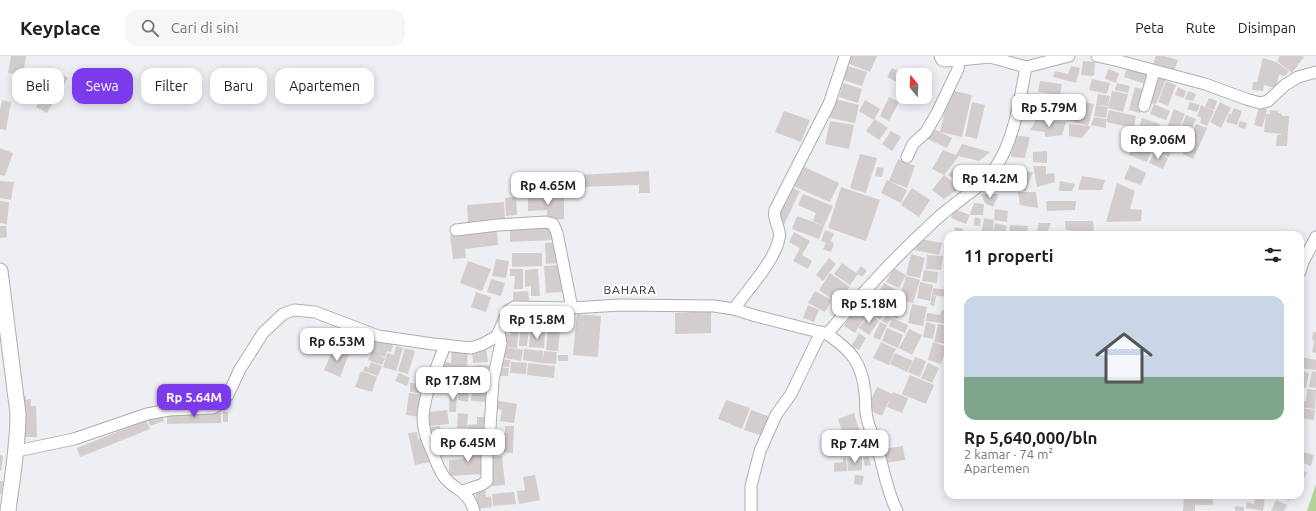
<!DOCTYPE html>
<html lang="id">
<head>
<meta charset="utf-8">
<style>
	body { margin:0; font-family:Ubuntu,sans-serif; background:#f6f6f6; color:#202124; height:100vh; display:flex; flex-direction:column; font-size:15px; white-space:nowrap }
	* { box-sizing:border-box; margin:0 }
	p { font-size:13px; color:#757577 }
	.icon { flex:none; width:22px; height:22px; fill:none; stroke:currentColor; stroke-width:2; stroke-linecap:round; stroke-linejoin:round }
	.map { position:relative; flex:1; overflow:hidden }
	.details { position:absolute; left:944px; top:175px; width:360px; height:268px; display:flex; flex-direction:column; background:#fff; border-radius:12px; box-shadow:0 2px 10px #0003 }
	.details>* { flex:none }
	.hud { position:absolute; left:12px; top:12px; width:380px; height:36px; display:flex; gap:8px }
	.needle { width:26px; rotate:342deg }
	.tools { position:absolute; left:896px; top:12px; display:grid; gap:8px }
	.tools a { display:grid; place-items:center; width:36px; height:36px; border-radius:8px; background:#fff; box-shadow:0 2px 10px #0003; font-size:20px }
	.price { position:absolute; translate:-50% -34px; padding:0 9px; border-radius:8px; background:#fff; color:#222; font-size:13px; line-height:26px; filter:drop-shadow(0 1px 2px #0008) }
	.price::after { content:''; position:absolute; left:50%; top:24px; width:12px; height:9px; margin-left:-6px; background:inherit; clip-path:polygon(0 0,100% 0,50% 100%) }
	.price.selected { background:#7c3aed; color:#fff }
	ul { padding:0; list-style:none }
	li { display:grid; align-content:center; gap:8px; height:212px; padding:0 20px }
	li span { display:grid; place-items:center; height:124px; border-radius:12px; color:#555 }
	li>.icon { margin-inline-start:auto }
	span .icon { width:72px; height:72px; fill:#fffc; stroke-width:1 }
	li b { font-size:17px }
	h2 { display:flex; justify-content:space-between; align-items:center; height:48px; padding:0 20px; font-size:17px }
	.pill { padding:0 14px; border-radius:12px; background:#fff; box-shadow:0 2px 10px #0003; font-size:14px; line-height:36px }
	.pill.selected { background:#7c3aed; color:#fff }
	header { display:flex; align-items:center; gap:24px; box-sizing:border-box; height:56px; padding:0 20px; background:#fff; border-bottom:1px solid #e0e0e0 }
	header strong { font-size:19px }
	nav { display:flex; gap:22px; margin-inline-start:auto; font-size:14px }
	.search { width:280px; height:36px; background:#f6f6f6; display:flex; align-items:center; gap:10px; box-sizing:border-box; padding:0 14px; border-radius:12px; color:#757577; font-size:15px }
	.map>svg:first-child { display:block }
</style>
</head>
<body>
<header>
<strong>Keyplace</strong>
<div class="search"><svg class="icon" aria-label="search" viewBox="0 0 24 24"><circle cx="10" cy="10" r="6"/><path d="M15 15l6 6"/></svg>Cari di sini</div>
<nav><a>Peta</a><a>Rute</a><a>Disimpan</a></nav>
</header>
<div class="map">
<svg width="1316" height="455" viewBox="0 0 1316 455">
	<rect width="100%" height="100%" fill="#edeff3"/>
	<polygon fill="#b2d398" points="1316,428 1316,455 1307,455"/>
	<g fill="#d3cecd">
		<polygon points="11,0 26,0 23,19 8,17"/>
		<polygon points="850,0 877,0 870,16 847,7"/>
		<polygon points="1156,0 1164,0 1178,4 1174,15 1153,8"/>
		<polygon points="1280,0 1302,0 1304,1 1292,17 1277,5"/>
		<polygon points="1263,2 1276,6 1289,15 1285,20 1279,19 1276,32 1264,29 1263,35 1252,34 1253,26 1257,26"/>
		<polygon points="1083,5 1095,6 1094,20 1081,19"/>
		<polygon points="848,10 867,16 862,30 843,24"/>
		<polygon points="1071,10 1080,12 1076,27 1053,21 1055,15 1068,18"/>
		<polygon points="50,11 68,22 47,57 36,51 50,27 43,22"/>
		<polygon points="1127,11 1148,18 1145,28 1124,21"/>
		<polygon points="892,12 905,19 903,19 902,29 887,21"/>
		<polygon points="1108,13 1119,17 1116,27 1105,23"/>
		<polygon points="1155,20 1166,23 1156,48 1148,47"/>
		<polygon points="16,22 29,24 25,45 13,43"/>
		<polygon points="1092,23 1110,27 1107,38 1089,34"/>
		<polygon points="1040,25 1062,28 1060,39 1038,36"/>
		<polygon points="1166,25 1176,29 1168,50 1158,46"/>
		<polygon points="843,27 862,33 858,47 839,41"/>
		<polygon points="1117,27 1130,30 1128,37 1115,34"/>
		<polygon points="1135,31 1146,34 1140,57 1129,54"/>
		<polygon points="1178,31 1186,35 1184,42 1175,39"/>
		<polygon points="950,34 972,39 962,81 940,76"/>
		<polygon points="1112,35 1128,38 1123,56 1108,52"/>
		<polygon points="1188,35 1196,38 1193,45 1185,43"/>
		<polygon points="1045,38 1067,42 1066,53 1044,49"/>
		<polygon points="1098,38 1110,40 1108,50 1096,49"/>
		<polygon points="889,41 899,46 889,65 880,60"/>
		<polygon points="1209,42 1217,45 1214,54 1205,51"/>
		<polygon points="835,43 859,49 855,67 830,62"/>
		<polygon points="2,44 11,46 6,74 0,73 0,54"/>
		<polygon points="865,44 880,53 874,64 859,55"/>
		<polygon points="1074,44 1094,48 1088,70 1091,70 1082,82 1069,80 1069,68 1088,70 1069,64"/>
		<polygon points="972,46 985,49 977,83 965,80"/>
		<polygon points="1190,46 1200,49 1197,56 1187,53"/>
		<polygon points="1220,46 1231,52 1221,72 1210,66"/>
		<polygon points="1154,48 1170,55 1166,64 1150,58"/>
		<polygon points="1096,49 1108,51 1106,62 1094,60"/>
		<polygon points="1201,49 1214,55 1207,70 1200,67 1201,62 1197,60"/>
		<polygon points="1039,50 1061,53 1059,64 1037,60"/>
		<polygon points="1026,51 1038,52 1034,61 1022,61"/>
		<polygon points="1259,51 1267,53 1266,58 1270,58 1270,54 1278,55 1278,57 1282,58 1282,60 1289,60 1287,90 1276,90 1277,79 1281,79 1282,69 1281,78 1264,76 1266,59 1262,71 1254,69"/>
		<polygon points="1234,52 1242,55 1237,69 1226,66 1229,58 1231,58"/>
		<polygon points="1174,53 1185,58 1178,75 1167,71"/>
		<polygon points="1109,54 1136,60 1134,72 1106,66"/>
		<polygon points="784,55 810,64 801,86 775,76"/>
		<polygon points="1186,59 1196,63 1189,80 1179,76"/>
		<polygon points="1094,61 1106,63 1106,72 1091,69"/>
		<polygon points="1142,62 1160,68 1157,75 1152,73 1150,78 1138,74"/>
		<polygon points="875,63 888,72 879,84 866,75"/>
		<polygon points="1036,64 1066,66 1062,79 1045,81 1045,76 1030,74"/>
		<polygon points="830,65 854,69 849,93 825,88"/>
		<polygon points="1240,65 1247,67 1245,73 1238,71"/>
		<polygon points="1196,68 1207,72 1201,86 1190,81"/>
		<polygon points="930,71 952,82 947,92 925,82"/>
		<polygon points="1162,71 1175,75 1172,86 1158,82"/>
		<polygon points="891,75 901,81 892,95 882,88"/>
		<polygon points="1139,78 1155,85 1152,94 1135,87"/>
		<polygon points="1012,79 1030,81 1025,102 1011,101"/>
		<polygon points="1190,82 1201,86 1193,103 1183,98"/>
		<polygon points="1158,86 1172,91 1169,101 1154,96"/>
		<polygon points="962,88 990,96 979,105 959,100 944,119 932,113 943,94 956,99"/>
		<polygon points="1134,88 1152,94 1147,106 1129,99"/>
		<polygon points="0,92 13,97 5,120 0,119"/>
		<polygon points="1047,95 1047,107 1033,106 1033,96"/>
		<polygon points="1154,96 1168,102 1163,113 1149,107"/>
		<polygon points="860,98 877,102 866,137 850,132"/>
		<polygon points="898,103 915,110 907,132 889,125"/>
		<polygon points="958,108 975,120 963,130 948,119"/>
		<polygon points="1130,109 1146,117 1141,129 1124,123"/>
		<polygon points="802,110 839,127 830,146 793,130"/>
		<polygon points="1033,110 1046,110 1046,118 1054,117 1055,126 1037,131"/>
		<polygon points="877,111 884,112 882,121 875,120"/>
		<polygon points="649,115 650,137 639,137 639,129 580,131 579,119"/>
		<polygon points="1015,115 1033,116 1025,135 1012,130"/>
		<polygon points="944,119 960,132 944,143 932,134"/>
		<polygon points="1082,120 1105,124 1102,134 1078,134"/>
		<polygon points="887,124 907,134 901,147 881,137"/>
		<polygon points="0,125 14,126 11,144 0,142"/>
		<polygon points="1060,125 1075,128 1072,135 1059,135"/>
		<polygon points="1117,127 1135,135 1130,153 1142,154 1141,165 1106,166"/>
		<polygon points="790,131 800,135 783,171 776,162"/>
		<polygon points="841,131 880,144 866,185 828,172"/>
		<polygon points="912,132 930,144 919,161 901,149"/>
		<polygon points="1018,136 1036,136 1038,152 1020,149"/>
		<polygon points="803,138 833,150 824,170 813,165 816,157 798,149"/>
		<polygon points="981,138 999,138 993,151 985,147"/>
		<polygon points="564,140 564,163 547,164 547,154 528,155 528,141"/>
		<polygon points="516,141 517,159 506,160 505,142"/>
		<polygon points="0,145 9,146 7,168 0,167"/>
		<polygon points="1046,145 1076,145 1075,154 1047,155"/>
		<polygon points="504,146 505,165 468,167 467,149"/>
		<polygon points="974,147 984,148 983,159 970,159"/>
		<polygon points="954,153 970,159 966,168 951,162"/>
		<polygon points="995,153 1008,155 1007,166 994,164"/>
		<polygon points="797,160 824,170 819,183 792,173"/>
		<polygon points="975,161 981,163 980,170 973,169"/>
		<polygon points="984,162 994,164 992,179 981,179"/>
		<polygon points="1065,165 1093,165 1094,178 1066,174"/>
		<polygon points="995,167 1007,170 1004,179 992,179"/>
		<polygon points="1039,167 1051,167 1046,179 1036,179"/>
		<polygon points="552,169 552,184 510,186 510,171"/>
		<polygon points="1010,169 1028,170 1027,177 1018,176 1018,179 1009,179"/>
		<polygon points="0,170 6,170 7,181 0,182"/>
		<polygon points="955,171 963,173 962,179 954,179"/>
		<polygon points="497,173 498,189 465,193 466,202 453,203 450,179"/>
		<polygon points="825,174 834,177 831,185 834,187 831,196 823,193 826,187 821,185"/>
		<polygon points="794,176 810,185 802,199 812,205 808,213 793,205 800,192 789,186"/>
		<polygon points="921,183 942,187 939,199 914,194"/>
		<polygon points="556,186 558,207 546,208 545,187"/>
		<polygon points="512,197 542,197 542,210 512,211"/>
		<polygon points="911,198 925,202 920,222 906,219"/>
		<polygon points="927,199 943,200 941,214 926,213"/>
		<polygon points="945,201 948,202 948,214 944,214"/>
		<polygon points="829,202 836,208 823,225 816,219"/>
		<polygon points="496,203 509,205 506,222 492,220"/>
		<polygon points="468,205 491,213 482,235 460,227"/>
		<polygon points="842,207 856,217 861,210 867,215 862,221 858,218 850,229 834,218"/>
		<polygon points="561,209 563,236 546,237 544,210"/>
		<polygon points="894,212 906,219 899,232 886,226"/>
		<polygon points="510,213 523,213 523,233 514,233 515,220 510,220"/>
		<polygon points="538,213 540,240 531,240 531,230 525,231 525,214"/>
		<polygon points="924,214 938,216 937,227 922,225"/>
		<polygon points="830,217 850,231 835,245 819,234"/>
		<polygon points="906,220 920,224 913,247 899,243"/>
		<polygon points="491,223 505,227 501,240 487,236"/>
		<polygon points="920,226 933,229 930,245 917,242"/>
		<polygon points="884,227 898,235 880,264 867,256"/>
		<polygon points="933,232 948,234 948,241 932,239"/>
		<polygon points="528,235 529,246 513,247 513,236"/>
		<polygon points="815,235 832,244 825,256 808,247"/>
		<polygon points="476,236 491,241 486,256 471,251"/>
		<polygon points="932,239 936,240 934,250 930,249"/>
		<rect x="944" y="241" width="4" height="9"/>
		<polygon points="894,244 904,249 897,263 888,258"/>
		<polygon points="912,248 927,251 923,270 908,267"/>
		<polygon points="808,249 819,254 814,266 803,262"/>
		<polygon points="529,254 545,254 546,274 530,275"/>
		<polygon points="942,254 948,255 948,268 926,265 927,257 940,259"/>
		<polygon points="711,255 711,277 675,278 675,257"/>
		<polygon points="854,255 865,262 855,277 844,270"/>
		<polygon points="549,256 562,257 561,273 548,272"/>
		<polygon points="577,258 601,260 598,301 573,299"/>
		<polygon points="869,258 879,265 869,279 859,272"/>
		<polygon points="887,258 892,262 887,268 882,265"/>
		<polygon points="519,261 527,263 525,271 517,270"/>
		<polygon points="892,262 908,269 905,277 889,270"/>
		<polygon points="880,266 887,269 880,284 873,281"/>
		<polygon points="926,266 936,269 933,283 923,281"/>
		<polygon points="504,268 511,268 510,275 504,275"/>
		<polygon points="938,268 948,270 948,288 934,286"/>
		<polygon points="512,270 519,271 517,292 501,290 502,278 511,279"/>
		<polygon points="520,272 529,273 527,290 519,290"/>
		<polygon points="887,272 903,279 898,292 882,285"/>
		<polygon points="548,273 560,275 558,295 546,294"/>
		<polygon points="909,273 922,279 912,299 899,292"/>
		<polygon points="530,275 545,276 544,292 529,291"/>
		<polygon points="1313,276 1316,276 1316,297 1312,296 1314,285 1312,283"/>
		<polygon points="859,277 866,282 859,294 851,290"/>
		<polygon points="373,280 394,285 391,296 387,295 385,301 378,299 385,302 382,309 368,304 371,297 368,296"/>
		<polygon points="881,286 896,293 889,309 873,302"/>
		<polygon points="933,286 947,291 941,308 928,304"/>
		<polygon points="396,290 403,292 396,315 383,311 387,297 394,299"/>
		<polygon points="501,290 523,294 521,305 499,301"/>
		<polygon points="334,291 349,298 340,321 324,314"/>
		<polygon points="405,292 415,295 408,318 398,315"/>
		<polygon points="452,292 468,294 467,310 477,310 477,309 494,310 492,329 470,327 469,333 458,332 458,326 436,324 438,305 451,307"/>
		<polygon points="486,293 488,306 473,307 472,294"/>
		<polygon points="524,293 543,295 542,307 523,304"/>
		<polygon points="544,295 557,296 556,308 542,307"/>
		<polygon points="895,297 913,305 907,316 890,308"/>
		<rect x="558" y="299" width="10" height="6"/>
		<polygon points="915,301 926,305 920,321 908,316"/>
		<polygon points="1300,301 1316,304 1316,314 1300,312"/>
		<polygon points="499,303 510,304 509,311 498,310"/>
		<polygon points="371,306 382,310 378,320 363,315 365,310 369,312"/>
		<polygon points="511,306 527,307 526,318 510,317"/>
		<polygon points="528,307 555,310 554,322 527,319"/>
		<polygon points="928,307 939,312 932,327 921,322"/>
		<polygon points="497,311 509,312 508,320 497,320"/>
		<polygon points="361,315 377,321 372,336 355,331"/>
		<polygon points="1301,315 1309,317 1306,332 1300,330"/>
		<polygon points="1312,315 1316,316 1316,332 1309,331"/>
		<polygon points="399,317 410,322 407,330 395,325"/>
		<polygon points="910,319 934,329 926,348 902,338"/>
		<polygon points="410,327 422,328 421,337 410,336"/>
		<polygon points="877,331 892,338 893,336 908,342 902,357 887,351 890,342 882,360 867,353"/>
		<polygon points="450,333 457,334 456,356 449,356"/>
		<polygon points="472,333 490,334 489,346 471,345"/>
		<polygon points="1307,333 1316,334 1315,353 1300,351 1300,344 1306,345"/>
		<polygon points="459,335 469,336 468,346 458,344"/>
		<polygon points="409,337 423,339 420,361 406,359"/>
		<polygon points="26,340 26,344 31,343 31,350 36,350 37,381 25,381 24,352 19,341"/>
		<polygon points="494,344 517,348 514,367 500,365 502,354 493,352"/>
		<polygon points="726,344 750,352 742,373 718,363"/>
		<polygon points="1300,352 1315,354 1314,364 1300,362"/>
		<polygon points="447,354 449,368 430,370 428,356"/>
		<polygon points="751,354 773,362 766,381 744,374"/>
		<rect x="223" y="356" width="5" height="10"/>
		<polygon points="161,357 164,365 150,370 147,361"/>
		<polygon points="221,357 221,367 167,368 167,358"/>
		<polygon points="458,357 468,358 467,372 457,372"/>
		<polygon points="854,357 861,380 846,385 838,363"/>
		<polygon points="477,361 488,361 489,383 468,383 468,369 477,368"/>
		<polygon points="146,364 150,373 80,401 77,392"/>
		<polygon points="440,370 441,378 430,379 429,371"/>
		<polygon points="505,370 514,370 513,397 492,396 493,377 505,377"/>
		<polygon points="417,376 418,383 426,381 431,406 415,409 408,377"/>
		<rect x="433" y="380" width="12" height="10"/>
		<polygon points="483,390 484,418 449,420 449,404 464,403 463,391"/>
		<polygon points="903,390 905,404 885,407 883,393"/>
		<polygon points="1300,395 1314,399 1311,410 1300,406"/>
		<polygon points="0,399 3,400 1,415 0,415"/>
		<polygon points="502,400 505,429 491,430 489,401"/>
		<polygon points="868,400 871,409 865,410 863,402"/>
		<polygon points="846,401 847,415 834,416 834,407 843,406 843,402"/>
		<polygon points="862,401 862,414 848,415 847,402"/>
		<polygon points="1300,413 1307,417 1302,426 1300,425"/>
		<polygon points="535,419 540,444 519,448 517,435 525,434 523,421"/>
		<polygon points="855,419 864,420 862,429 854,428"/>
		<polygon points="0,425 3,425 1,438 0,438"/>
		<polygon points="485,431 486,441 491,440 492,451 478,453 475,433"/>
		<polygon points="514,436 516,448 493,450 492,438"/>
		<polygon points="1184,439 1213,439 1213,449 1195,449 1195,455 1183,455"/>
		<polygon points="1278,439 1291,439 1289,445"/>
		<polygon points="1256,440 1265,442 1263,455 1246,452 1247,446 1254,448"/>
		<polygon points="1276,444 1287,449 1284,455 1271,455"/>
		<polygon points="1235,450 1244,451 1244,455 1235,455"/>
	</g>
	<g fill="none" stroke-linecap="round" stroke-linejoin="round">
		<g stroke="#adaeb2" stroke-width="13">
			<g id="street">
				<polyline points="940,0 942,4 944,5 959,4"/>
				<polyline points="1097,0 1119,5 1205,28 1246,43 1260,47 1268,45 1285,29 1298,21 1316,16"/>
				<polyline points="1144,50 1154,15"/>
				<polyline points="907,101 913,88 926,76 937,57 958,13 959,4 990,1 1026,11"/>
				<polyline points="456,174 498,169 546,166 553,168 557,177 572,252"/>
				<polyline points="1300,216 1303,206 1316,181"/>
				<path d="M734 253C748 233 774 206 779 183 782 173 772 164 775 154L829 48 845 0"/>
				<path d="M827 278C852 295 862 307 865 337 866 345 865 354 867 362 869 373 875 383 878 394 884 414 887 436 897 455"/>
				<path d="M445 289C437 312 424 337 423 362 423 374 428 387 433 397 436 405 439 415 445 422 456 435 469 435 474 455"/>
				<path d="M17 395 74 383 147 358 169 354 213 352 221 347 228 339 240 313 263 277 283 258 294 254 315 256 378 280 433 288 471 292 483 288 497 280 508 255 514 251 572 252 620 249 714 250 734 253 756 260 827 278C858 242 890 206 925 174 934 165 944 156 955 148 969 137 985 127 995 112 1014 86 1020 42 1026 11L1069 0"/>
				<polyline points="463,435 481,429 487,425 487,396 489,388 493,324 501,287 499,276"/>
				<polyline points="751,455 751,430 760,395 776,359 791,338 821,276"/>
			</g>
		</g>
		<g stroke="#adaeb2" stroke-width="17">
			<path id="secondary" d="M0 215 18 358C18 391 12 422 8 455"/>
		</g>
		<use href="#street" stroke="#fff" stroke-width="11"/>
		<use href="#secondary" stroke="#fff" stroke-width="15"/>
	</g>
	<g text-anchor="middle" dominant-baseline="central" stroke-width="4" stroke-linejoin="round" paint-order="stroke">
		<g font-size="12" letter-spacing="1" fill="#2c2d31" stroke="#fff">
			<text x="630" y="233">BAHARA</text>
		</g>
	</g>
</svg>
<div class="tools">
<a><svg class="needle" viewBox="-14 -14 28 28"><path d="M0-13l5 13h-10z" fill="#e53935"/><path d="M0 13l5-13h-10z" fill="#757577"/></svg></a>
</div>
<b class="price" style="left:1049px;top:72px">Rp 5.79M</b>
<b class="price" style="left:1158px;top:104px">Rp 9.06M</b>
<b class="price" style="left:990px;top:143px">Rp 14.2M</b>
<b class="price" style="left:548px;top:150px">Rp 4.65M</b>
<b class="price" style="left:869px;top:268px">Rp 5.18M</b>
<b class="price" style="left:537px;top:284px">Rp 15.8M</b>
<b class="price" style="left:337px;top:306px">Rp 6.53M</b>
<b class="price" style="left:453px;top:345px">Rp 17.8M</b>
<b class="price selected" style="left:194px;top:362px">Rp 5.64M</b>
<b class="price" style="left:468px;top:407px">Rp 6.45M</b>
<b class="price" style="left:855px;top:408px">Rp 7.4M</b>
<div class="hud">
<a class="pill">Beli</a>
<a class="pill selected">Sewa</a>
<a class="pill">Filter</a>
<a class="pill">Baru</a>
<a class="pill">Apartemen</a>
</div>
<section class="details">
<h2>11 properti<svg class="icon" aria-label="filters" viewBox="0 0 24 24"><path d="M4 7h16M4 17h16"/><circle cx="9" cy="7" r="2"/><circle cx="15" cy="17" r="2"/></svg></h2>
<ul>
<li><span style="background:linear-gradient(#c9d6e8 65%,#7fa58c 0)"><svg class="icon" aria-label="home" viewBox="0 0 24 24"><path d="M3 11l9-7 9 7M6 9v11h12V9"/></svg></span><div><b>Rp 5,640,000/bln</b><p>2 kamar · 74 m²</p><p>Apartemen</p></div></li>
</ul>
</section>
</div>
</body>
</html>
